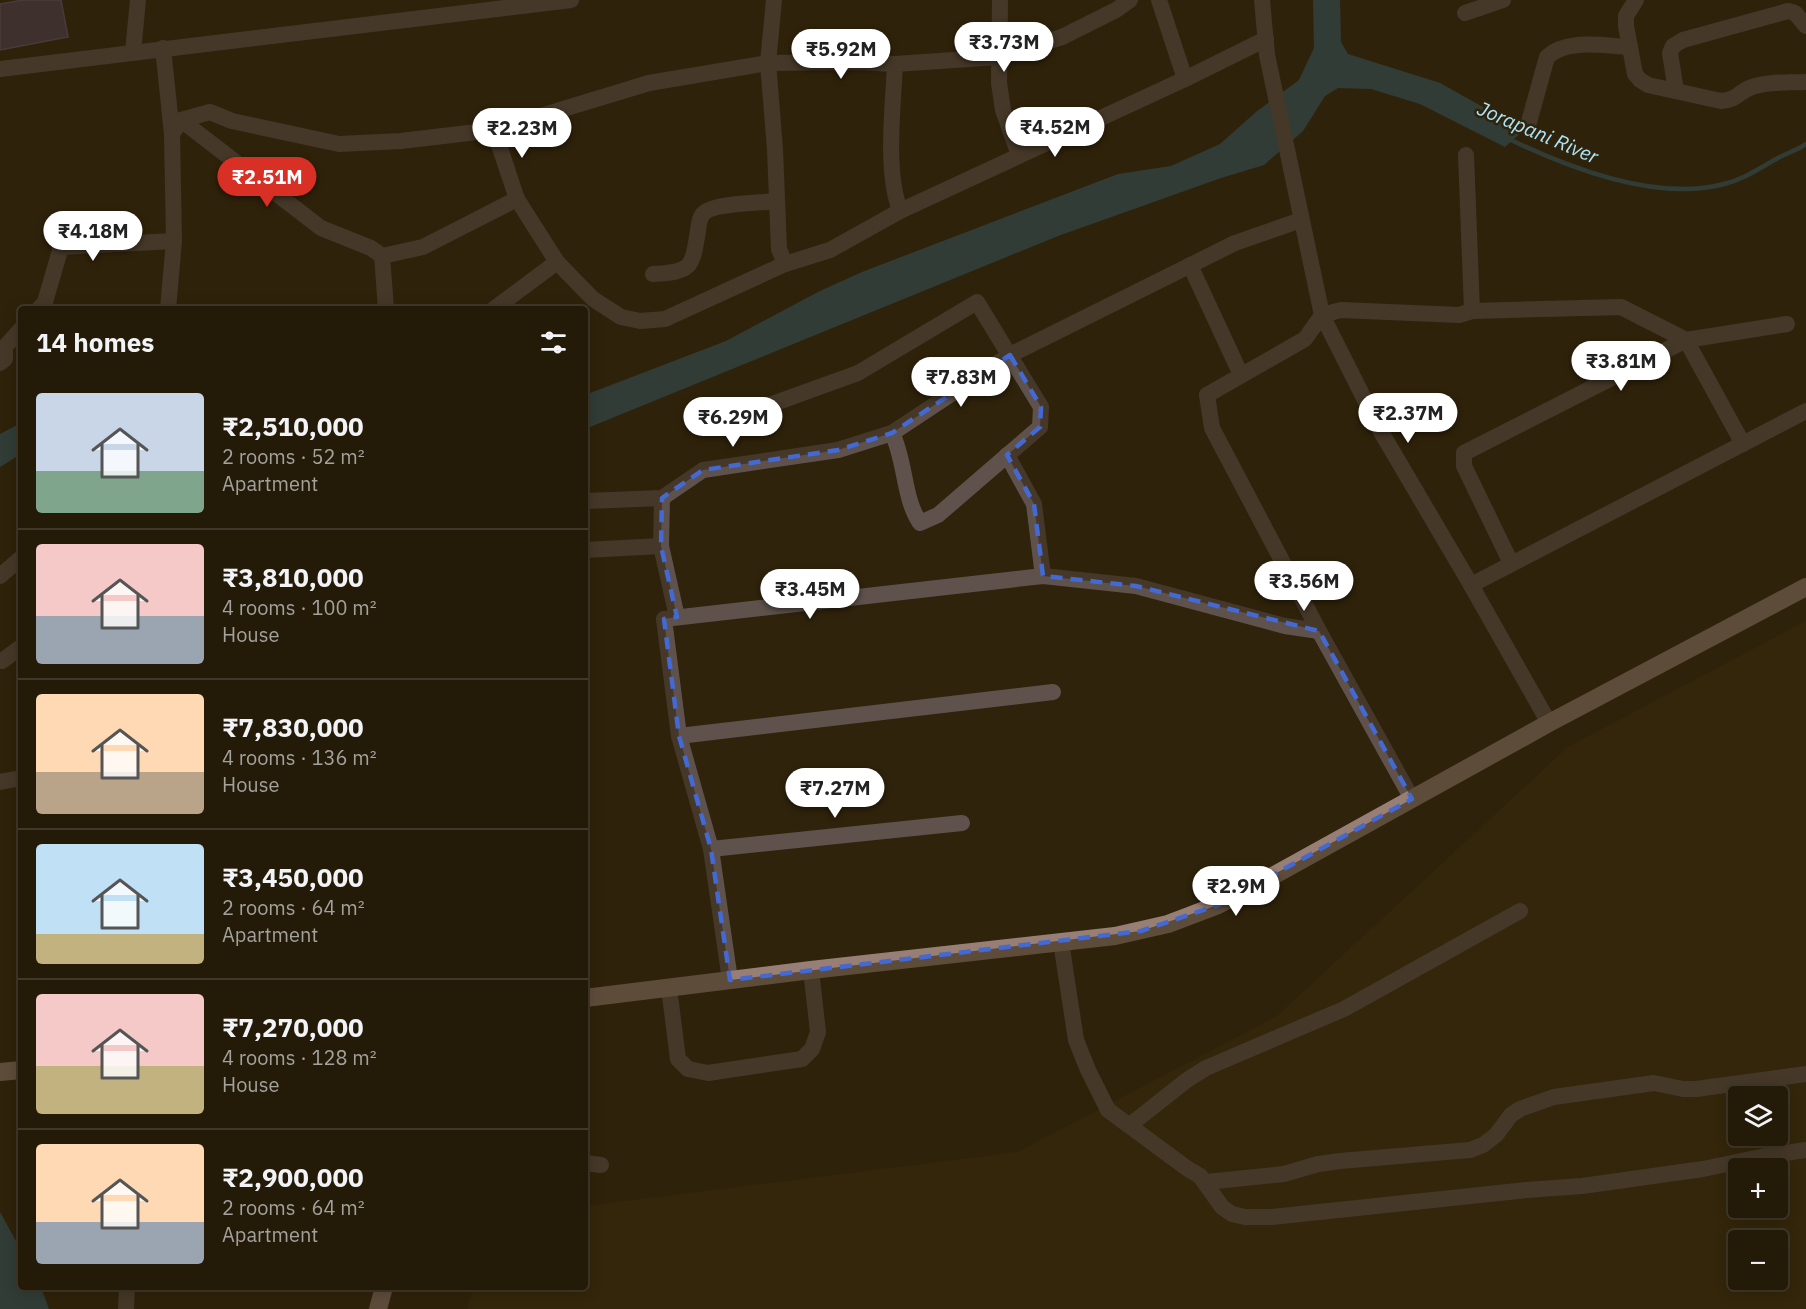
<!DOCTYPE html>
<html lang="en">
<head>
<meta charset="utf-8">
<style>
	body { margin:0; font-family:"IBM Plex Sans",sans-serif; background:#2b2312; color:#f1f3f6; height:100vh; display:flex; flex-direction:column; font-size:22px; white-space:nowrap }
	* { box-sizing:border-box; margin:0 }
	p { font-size:20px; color:#a3a19c }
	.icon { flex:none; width:33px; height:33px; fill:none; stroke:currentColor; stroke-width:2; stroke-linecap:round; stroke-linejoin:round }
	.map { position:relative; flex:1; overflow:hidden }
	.drawer { position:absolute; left:18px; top:306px; width:570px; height:984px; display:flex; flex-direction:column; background:#231a08; border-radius:6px; box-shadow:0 3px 15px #0003,0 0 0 2px #403829 }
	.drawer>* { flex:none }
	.controls { position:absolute; left:1728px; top:1086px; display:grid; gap:12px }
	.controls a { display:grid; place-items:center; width:60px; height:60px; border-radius:6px; background:#231a08; box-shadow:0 3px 15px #0003,0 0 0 2px #403829; font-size:30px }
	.price { position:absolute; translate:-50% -51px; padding:0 14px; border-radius:21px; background:#fff; color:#222; font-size:20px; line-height:39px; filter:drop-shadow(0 2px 3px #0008) }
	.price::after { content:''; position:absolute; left:50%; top:36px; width:18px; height:14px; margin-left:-9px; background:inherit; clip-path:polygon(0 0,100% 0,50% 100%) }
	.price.selected { background:#d93025; color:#fff }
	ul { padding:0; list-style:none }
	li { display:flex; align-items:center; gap:18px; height:150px; padding:0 18px }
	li+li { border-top:2px solid #403829 }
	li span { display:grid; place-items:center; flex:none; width:168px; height:120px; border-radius:6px; color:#555 }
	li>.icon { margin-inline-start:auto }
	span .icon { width:72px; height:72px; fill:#fffc; stroke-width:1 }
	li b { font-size:26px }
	h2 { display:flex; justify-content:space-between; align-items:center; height:72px; padding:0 18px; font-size:26px }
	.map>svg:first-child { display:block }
</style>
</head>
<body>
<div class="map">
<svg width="1806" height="1309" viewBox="0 0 1806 1309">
	<rect width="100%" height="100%" fill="#2f230b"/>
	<path fill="#392a0a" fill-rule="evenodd" d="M1806 621V1309H467L473 1287H585V1206L1018 1152 1277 1016 1568 747ZM1738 1096H1778V1136H1738ZM1738 1168H1778V1208H1738ZM1738 1240H1778V1280H1738Z"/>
	<g fill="#335c6b">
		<polygon points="1313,0 1340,0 1341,42 1348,54 1440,83 1524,130 1505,147 1420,104 1371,89 1338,88 1325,96 1303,131 1264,165 1221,178 1058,236 585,429 585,395 726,341 820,291 862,272 1118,174 1171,166 1220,144 1256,112 1299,80 1314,48"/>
		<polygon points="21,423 21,454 0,467 0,434"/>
		<polygon points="0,1212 21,1250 21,1287 41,1287 49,1309 0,1309"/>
	</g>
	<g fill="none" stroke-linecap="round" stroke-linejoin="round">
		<path stroke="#335c6b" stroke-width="4.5" d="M1509 139C1569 168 1657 202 1724 184 1744 179 1760 168 1778 158 1787 153 1797 150 1806 144"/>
	</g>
	<polygon fill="#4f4057" stroke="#685870" stroke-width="1.5" points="23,0 61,0 68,37 0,50 0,4"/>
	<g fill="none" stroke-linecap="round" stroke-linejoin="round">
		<g stroke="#5f524d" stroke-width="16">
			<polyline points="774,0 768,63 775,149 779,249 785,264"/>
			<polyline points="1000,0 999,83 1003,110 1019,155"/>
			<polyline points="1159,0 1185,79"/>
			<polyline points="1262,0 1267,55 1322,315 1380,430 1471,585"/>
			<path d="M1636 0 1626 16V26L1635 74 1640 80 1648 85 1721 101C1738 100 1739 91 1752 87 1768 81 1789 83 1806 82"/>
			<polyline points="1465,13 1503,0"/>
			<polyline points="163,48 172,134 174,241 168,309"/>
			<polyline points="133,52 138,0"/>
			<path d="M895 64C893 109 885 169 900 211"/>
			<polyline points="0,69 571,0"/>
			<polyline points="1676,91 1670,53 1673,46 1683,40 1788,11 1795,13 1806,26"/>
			<polyline points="181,120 321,228 371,248 382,256 386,309"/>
			<path d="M1529 122 1547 57C1567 38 1604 46 1630 47"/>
			<polyline points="494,130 517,199 557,262 593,299 621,317 640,321 665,319 785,264 830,250 900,211 1185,79 1266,39"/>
			<polyline points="172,134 181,120 210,112 232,121 339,144 401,141 494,130 649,83 768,63 856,62 895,64 998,57 1062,37 1116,10 1130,0"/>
			<polyline points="1466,155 1472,311"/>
			<polyline points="382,256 423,247 517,199"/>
			<polyline points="1190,265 1241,375"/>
			<path d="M653 274C692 272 692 268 698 231 699 225 699 217 704 213 713 203 761 203 777 201"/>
			<polyline points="39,309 45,302 61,247 174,241"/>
			<polyline points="494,309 557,262"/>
			<polyline points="0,363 5,359 5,347 21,329"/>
			<path d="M706 428 858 373 977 302 1041 407 1040 427 938 515 920 523C903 498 906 462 892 433"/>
			<polyline points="1007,455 1034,504 1043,576"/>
			<polyline points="662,498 661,546 677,617"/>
			<polyline points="585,501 662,498 703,470 838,450 892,433 1010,355 1235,243 1301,220"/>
			<polyline points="585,550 661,546"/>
			<polyline points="1511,563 1464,466 1464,453 1686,340 1743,444"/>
			<polyline points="0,576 21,558"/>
			<polyline points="2,661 21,647"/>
			<polyline points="1549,723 1471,585 1806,411"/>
			<polyline points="679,736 1053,692"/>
			<polyline points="0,782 21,778"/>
			<polyline points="1412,799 1319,631 1212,428 1207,395 1305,339 1322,315 1341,310 1459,315 1472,311 1621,307 1686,340 1787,324"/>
			<polyline points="711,849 962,823"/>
			<polyline points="1061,942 1076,1040 1088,1070 1108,1110 1188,1169 1200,1176 1222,1207 1232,1214 1245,1217 1272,1217 1527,1190 1582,1186 1703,1169 1765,1156 1806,1150"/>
			<polyline points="730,980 711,849 679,736 664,619 1043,576 1136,586 1285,626 1319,631"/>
			<polyline points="669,988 678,1059 688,1069 708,1073 802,1059 812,1049 818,1032 811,970"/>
			<polyline points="1130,1125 1187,1080 1206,1068 1344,1009 1520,911"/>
			<polyline points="585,1163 601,1165"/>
			<polyline points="1206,1182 1284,1174 1318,1164 1340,1161 1470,1150 1483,1145 1496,1135 1511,1115 1520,1109 1554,1097 1654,1083 1683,1089 1696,1089 1806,1074"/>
			<polyline points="126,1309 127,1287"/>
		</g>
		<g stroke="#987f75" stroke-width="18">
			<polyline points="585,998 811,970 1115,936 1168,924 1218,905 1242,893 1549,723 1806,587"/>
			<polyline points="0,1072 21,1070"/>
			<polyline points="378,1309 384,1287"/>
		</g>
	</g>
	<path d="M0 0H1806V1309H0ZM1010 355 1041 407 1040 427 1007 455 1034 504 1043 576 1136 586 1319 631 1412 799 1218 905 1141 931 730 980 711 849 679 736 664 619 677 617 661 546 662 498 703 470 838 450 892 433Z" fill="#2f230b" fill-opacity=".55" fill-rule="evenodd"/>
	<path fill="none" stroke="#4369d4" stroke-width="4.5" stroke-dasharray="12 8" stroke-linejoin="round" d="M1010 355 1041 407 1040 427 1007 455 1034 504 1043 576 1136 586 1319 631 1412 799 1218 905 1141 931 730 980 711 849 679 736 664 619 677 617 661 546 662 498 703 470 838 450 892 433Z"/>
	<g text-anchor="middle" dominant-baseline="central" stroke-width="5" stroke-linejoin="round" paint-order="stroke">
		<g font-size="20" font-style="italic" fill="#abe3fa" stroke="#2f230b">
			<text transform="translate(1538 132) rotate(23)">Jorapani River</text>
		</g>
	</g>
</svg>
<div class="controls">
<a><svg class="icon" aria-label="layers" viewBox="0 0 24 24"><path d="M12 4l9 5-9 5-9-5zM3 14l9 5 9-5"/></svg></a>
<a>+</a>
<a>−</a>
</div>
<b class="price" style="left:1004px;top:73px">₹3.73M</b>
<b class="price" style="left:841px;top:80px">₹5.92M</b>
<b class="price" style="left:1055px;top:158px">₹4.52M</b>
<b class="price" style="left:522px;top:159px">₹2.23M</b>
<b class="price selected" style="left:267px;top:208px">₹2.51M</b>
<b class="price" style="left:93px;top:262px">₹4.18M</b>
<b class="price" style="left:1621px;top:392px">₹3.81M</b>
<b class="price" style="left:961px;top:408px">₹7.83M</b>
<b class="price" style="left:1408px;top:444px">₹2.37M</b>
<b class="price" style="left:733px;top:448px">₹6.29M</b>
<b class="price" style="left:1304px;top:612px">₹3.56M</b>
<b class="price" style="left:810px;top:620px">₹3.45M</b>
<b class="price" style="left:835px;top:819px">₹7.27M</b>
<b class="price" style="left:1236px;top:917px">₹2.9M</b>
<section class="drawer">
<h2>14 homes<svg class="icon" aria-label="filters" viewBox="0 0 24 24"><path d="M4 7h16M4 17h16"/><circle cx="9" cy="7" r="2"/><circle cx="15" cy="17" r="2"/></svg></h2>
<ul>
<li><span style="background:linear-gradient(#c9d6e8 65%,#7fa58c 0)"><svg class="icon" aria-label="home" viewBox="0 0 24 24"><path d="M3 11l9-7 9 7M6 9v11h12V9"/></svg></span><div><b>₹2,510,000</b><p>2 rooms · 52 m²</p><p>Apartment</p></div></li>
<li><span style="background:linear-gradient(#f6c9c9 60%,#9aa5b1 0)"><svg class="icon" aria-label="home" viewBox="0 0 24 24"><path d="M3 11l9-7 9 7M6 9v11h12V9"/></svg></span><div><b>₹3,810,000</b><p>4 rooms · 100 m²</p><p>House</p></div></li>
<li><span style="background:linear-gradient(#ffd9b3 65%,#b9a48a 0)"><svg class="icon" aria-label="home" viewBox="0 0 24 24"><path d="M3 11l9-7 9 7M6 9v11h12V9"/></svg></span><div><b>₹7,830,000</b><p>4 rooms · 136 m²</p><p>House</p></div></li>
<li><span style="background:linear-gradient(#bfe0f5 75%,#c2b280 0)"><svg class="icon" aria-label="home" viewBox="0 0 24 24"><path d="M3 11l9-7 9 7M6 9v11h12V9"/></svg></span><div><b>₹3,450,000</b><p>2 rooms · 64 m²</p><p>Apartment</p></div></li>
<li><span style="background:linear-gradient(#f6c9c9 60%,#c2b280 0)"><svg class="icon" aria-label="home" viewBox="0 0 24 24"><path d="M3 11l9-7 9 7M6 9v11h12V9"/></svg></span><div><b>₹7,270,000</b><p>4 rooms · 128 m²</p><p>House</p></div></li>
<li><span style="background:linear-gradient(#ffd9b3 65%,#9aa5b1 0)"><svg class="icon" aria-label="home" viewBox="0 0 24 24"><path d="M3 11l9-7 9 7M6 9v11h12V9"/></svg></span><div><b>₹2,900,000</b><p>2 rooms · 64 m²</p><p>Apartment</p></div></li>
</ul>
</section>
</div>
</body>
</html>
